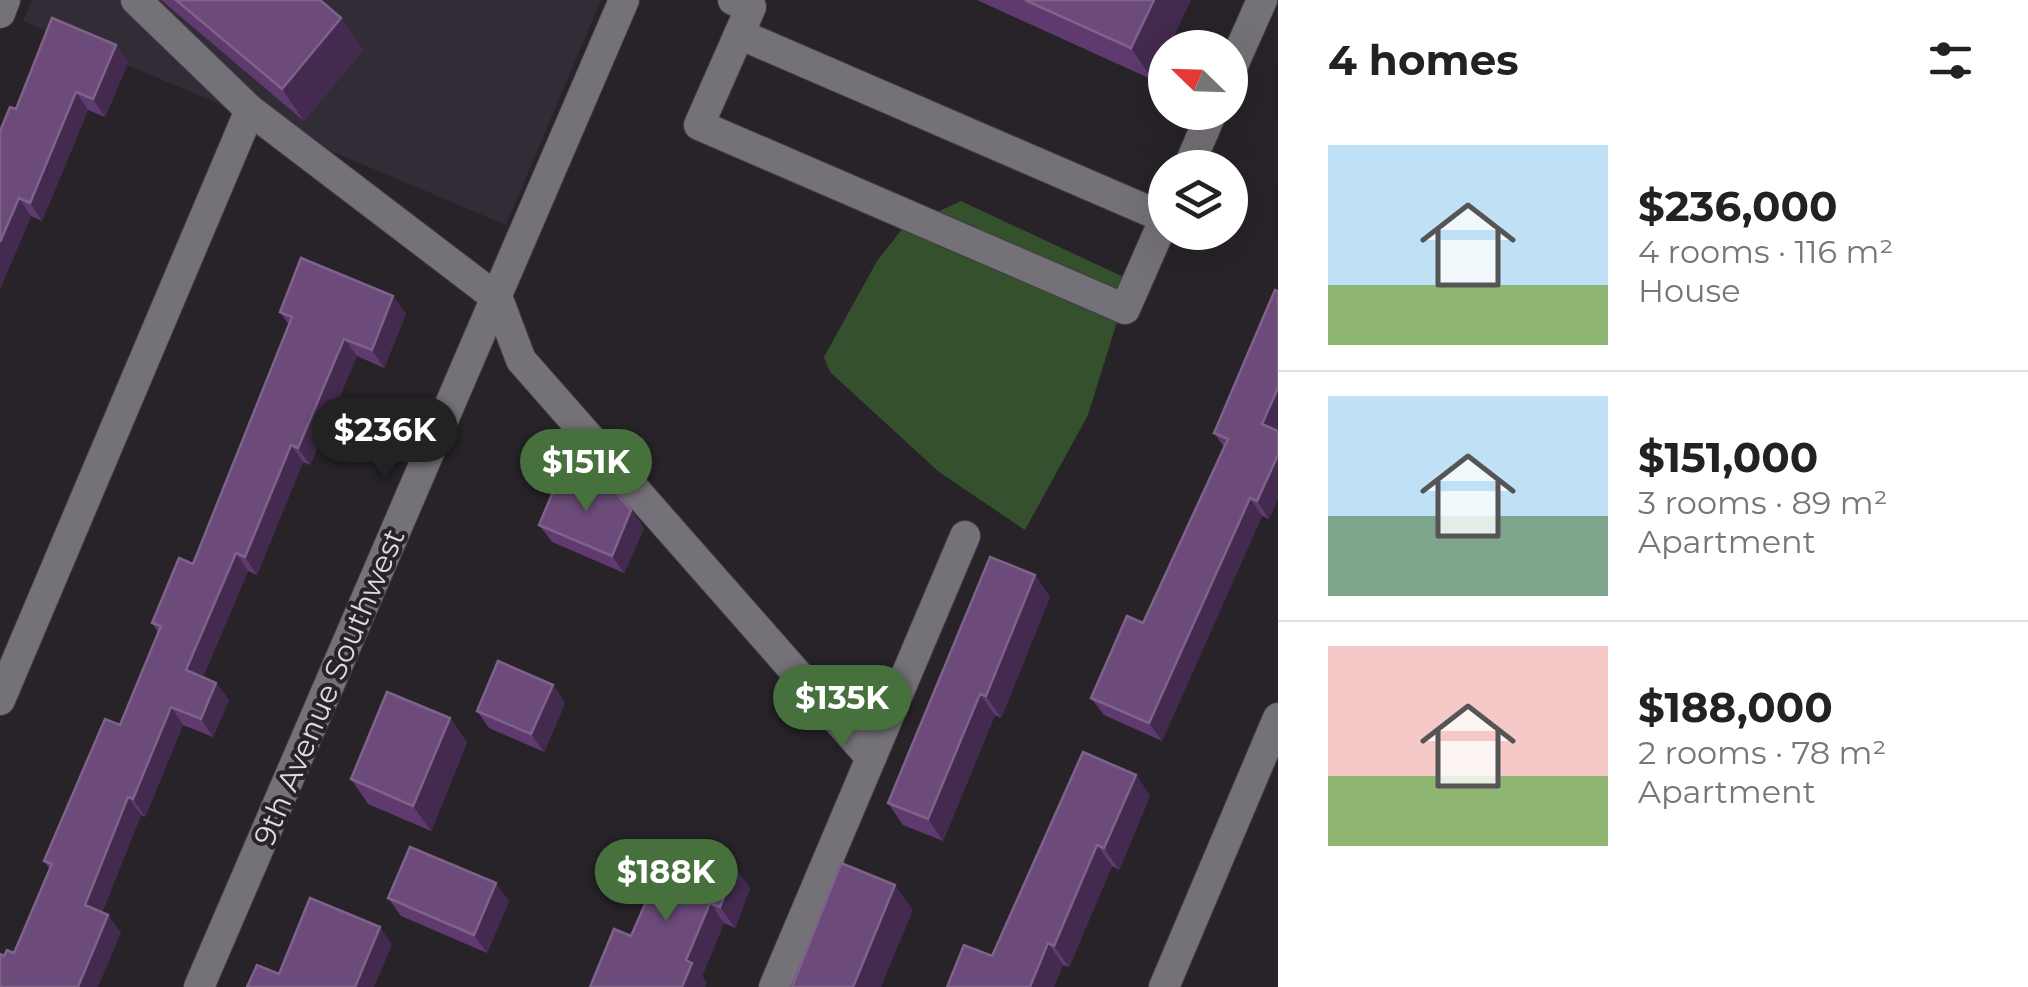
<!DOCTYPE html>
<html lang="en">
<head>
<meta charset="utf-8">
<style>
	body { margin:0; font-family:Montserrat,sans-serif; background:#f6f6f6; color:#222; height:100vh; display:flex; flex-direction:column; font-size:38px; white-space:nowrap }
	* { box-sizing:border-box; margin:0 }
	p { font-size:32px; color:#767676 }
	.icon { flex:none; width:55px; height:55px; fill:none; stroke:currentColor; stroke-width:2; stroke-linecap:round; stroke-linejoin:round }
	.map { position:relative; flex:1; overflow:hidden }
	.details { display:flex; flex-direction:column; background:#fff; width:750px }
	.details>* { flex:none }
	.needle { width:65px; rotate:293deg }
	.buttons { position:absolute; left:1148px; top:30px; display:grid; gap:20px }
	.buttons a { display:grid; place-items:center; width:100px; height:100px; border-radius:50%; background:#fff; box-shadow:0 10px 40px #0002; font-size:50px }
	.price { position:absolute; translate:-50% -85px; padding:0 22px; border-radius:35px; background:#47713c; color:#fff; font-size:32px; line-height:65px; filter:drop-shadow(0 2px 5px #0008) }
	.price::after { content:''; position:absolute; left:50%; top:60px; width:30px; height:22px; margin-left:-15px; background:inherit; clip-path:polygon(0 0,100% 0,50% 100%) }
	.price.on { background:#222; color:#fff }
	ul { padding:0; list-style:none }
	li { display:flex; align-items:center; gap:30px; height:250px; padding:0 50px }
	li+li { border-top:2px solid #e0e0e0 }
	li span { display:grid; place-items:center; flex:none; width:280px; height:200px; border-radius:0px; color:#555 }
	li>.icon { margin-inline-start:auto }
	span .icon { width:120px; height:120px; fill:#fffc; stroke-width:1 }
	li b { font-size:42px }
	h2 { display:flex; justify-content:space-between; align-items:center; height:120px; padding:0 50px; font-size:42px }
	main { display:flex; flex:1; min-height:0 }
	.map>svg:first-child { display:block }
</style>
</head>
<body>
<main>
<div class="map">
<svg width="1278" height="987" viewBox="0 0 1278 987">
	<rect width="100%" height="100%" fill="#272329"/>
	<polygon fill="#322c36" points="32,0 601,0 506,225 23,21"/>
	<polygon fill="#34502d" points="961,201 1130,280 1088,415 1025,530 939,472 830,372 824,357 877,261 903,228"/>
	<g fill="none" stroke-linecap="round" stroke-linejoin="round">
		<g stroke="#413e43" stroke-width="32">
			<g id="minor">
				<polyline points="136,0 250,110 498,299 521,360 871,758"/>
				<polyline points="733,0 751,7 699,125 1125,309 1165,218"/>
				<polyline points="0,13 5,0"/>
				<polyline points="739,34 1165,218"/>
				<polyline points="1230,72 1262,0"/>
				<polyline points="1188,168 1212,112"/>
				<polyline points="0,700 250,110"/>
				<polyline points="199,987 624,0"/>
				<polyline points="774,987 965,536"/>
				<polyline points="1164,987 1278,718"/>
			</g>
		</g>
		<use href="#minor" stroke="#757178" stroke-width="30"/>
	</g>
	<g fill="#5f3a6e">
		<polygon points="161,0 320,0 341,18 363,50 304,121"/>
		<polygon points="977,0 1191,0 1168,48 1165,48 1165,54 1153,80"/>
		<polygon points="116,45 128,63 105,117 88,110 42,221 31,216 0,289 0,131"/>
		<polygon points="1275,290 1269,519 1262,516 1162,741 1104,715 1091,698 1143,623 1224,447 1214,433"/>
		<polygon points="393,296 406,314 384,368 357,356 310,465 303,462 257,575 248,571 203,677 216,683 229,700 213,737 183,725 145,817 141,815 102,912 121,933 4,956 14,953 50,870 44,861 120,725 158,632 152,623 193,564 289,325 280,312"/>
		<polygon points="631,510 644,528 624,573 552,542 539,525"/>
		<polygon points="1035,575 1050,597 1001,718 995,715 943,841 903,825 888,803"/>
		<polygon points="553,685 565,703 544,752 489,728 477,711"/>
		<polygon points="450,718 467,743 431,831 368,804 351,779"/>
		<polygon points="1136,775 1150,796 1119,870 1112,866 1069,967 1063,965 1054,987 947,987 992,956"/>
		<polygon points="735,868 750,888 735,928 724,923 702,976 707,983 631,936"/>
		<polygon points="388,898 509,901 487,953 401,916"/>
	</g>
	<g fill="#432a4e">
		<polygon points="1154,0 1191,0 1168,48 1165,48 1165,54 1153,80 1131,48"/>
		<polygon points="341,18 363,50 304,121 282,89"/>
		<polygon points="116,45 128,63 105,117 93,99"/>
		<polygon points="76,92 88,110 42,221 30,203"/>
		<polygon points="19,198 31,216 0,289 0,242"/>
		<polygon points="393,296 406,314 384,368 372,350"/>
		<polygon points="344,339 357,356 310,465 298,448"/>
		<polygon points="1278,388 1278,433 1262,424"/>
		<polygon points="291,445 303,462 257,575 245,557"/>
		<polygon points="1278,455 1278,500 1269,519 1257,501"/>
		<polygon points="1250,498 1262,516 1162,741 1149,723"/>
		<polygon points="631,510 644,528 624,573 612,556"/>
		<polygon points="236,553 248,571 198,688 186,670"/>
		<polygon points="1035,575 1050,597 1001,718 986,696"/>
		<polygon points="216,683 229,700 213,737 201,719"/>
		<polygon points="553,685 565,703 544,752 531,734"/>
		<polygon points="980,694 995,715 943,841 928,819"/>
		<polygon points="171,707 183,725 145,817 133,799"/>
		<polygon points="450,718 467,743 431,831 413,806"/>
		<polygon points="1136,775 1150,796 1119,870 1104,848"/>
		<polygon points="128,797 141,815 97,923 85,905"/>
		<polygon points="1097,845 1112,866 1069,967 1054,946"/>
		<polygon points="735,868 750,888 735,928 720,907"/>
		<polygon points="496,883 509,901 487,953 474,935"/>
		<polygon points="895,885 913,910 881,987 853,987"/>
		<polygon points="710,903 724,923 702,976 707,983 705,987 682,987 686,960"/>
		<polygon points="108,915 121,933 98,987 78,987"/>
		<polygon points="380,927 392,945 374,987 355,987"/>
		<polygon points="1048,943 1063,965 1054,987 1030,987"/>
	</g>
	<g fill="#6c4b7a" stroke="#7e628a" stroke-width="2.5">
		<polygon points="176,0 320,0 341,18 282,89"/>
		<polygon points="1025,0 1154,0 1131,48"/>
		<polygon points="52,18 116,45 93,99 76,92 30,203 19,198 0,242 0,131 10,107 16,109"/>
		<polygon points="301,258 393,296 372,350 344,339 298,448 291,445 245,557 236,553 186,670 216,683 201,719 171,707 133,799 128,797 85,905 108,915 78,987 0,987 0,954 4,956 7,950 14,953 52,864 44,861 105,719 120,725 161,626 152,623 179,558 193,564 292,317 280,312"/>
		<polygon points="1275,290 1278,291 1278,388 1262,424 1278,431 1278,455 1257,501 1250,498 1149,723 1091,698 1127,616 1143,623 1228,439 1214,433"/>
		<polygon points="562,471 617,494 631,510 612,556 539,525"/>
		<polygon points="990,557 1035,575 986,696 980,694 928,819 888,803"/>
		<polygon points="498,661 553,685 531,734 477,711"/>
		<polygon points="387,692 450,718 413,806 351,779"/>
		<polygon points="1083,752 1136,775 1104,848 1097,845 1054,946 1048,943 1030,987 947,987 964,945 992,956"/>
		<polygon points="672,843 735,868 720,907 710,903 686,960 692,963 682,987 590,987 614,929 631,936"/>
		<polygon points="410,847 496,883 474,935 388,898"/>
		<polygon points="841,863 895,885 853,987 792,987"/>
		<polygon points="310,898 380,927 355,987 247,987 257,965 279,974"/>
	</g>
	<g text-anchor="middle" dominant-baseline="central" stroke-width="8" stroke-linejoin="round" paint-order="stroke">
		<g font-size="30" fill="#dddade" stroke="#272329">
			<text transform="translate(329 687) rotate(-67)">9th Avenue Southwest</text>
		</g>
	</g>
</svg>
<div class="buttons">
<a><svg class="needle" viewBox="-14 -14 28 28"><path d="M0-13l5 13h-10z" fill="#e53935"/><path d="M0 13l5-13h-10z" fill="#767676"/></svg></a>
<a><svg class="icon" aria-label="layers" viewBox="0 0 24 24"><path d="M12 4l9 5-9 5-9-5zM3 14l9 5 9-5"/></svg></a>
</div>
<b class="price on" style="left:385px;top:482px">$236K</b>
<b class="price" style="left:586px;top:514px">$151K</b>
<b class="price" style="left:842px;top:750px">$135K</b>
<b class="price" style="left:666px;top:924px">$188K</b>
</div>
<section class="details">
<h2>4 homes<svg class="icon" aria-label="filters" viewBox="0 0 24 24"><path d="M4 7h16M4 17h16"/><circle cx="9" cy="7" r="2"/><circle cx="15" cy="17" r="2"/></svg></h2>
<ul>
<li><span style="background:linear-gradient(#bfe0f5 70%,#8fb573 0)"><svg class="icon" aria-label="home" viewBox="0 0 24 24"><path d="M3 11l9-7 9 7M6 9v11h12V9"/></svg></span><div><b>$236,000</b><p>4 rooms · 116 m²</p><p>House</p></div></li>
<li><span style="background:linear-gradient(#bfe0f5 60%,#7fa58c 0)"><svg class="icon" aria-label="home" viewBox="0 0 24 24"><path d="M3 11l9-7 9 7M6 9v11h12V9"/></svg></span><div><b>$151,000</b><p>3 rooms · 89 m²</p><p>Apartment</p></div></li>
<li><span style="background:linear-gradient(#f6c9c9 65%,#8fb573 0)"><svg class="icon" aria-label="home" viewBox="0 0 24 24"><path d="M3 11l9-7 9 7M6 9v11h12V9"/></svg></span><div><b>$188,000</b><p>2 rooms · 78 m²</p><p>Apartment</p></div></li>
</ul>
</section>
</main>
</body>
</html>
